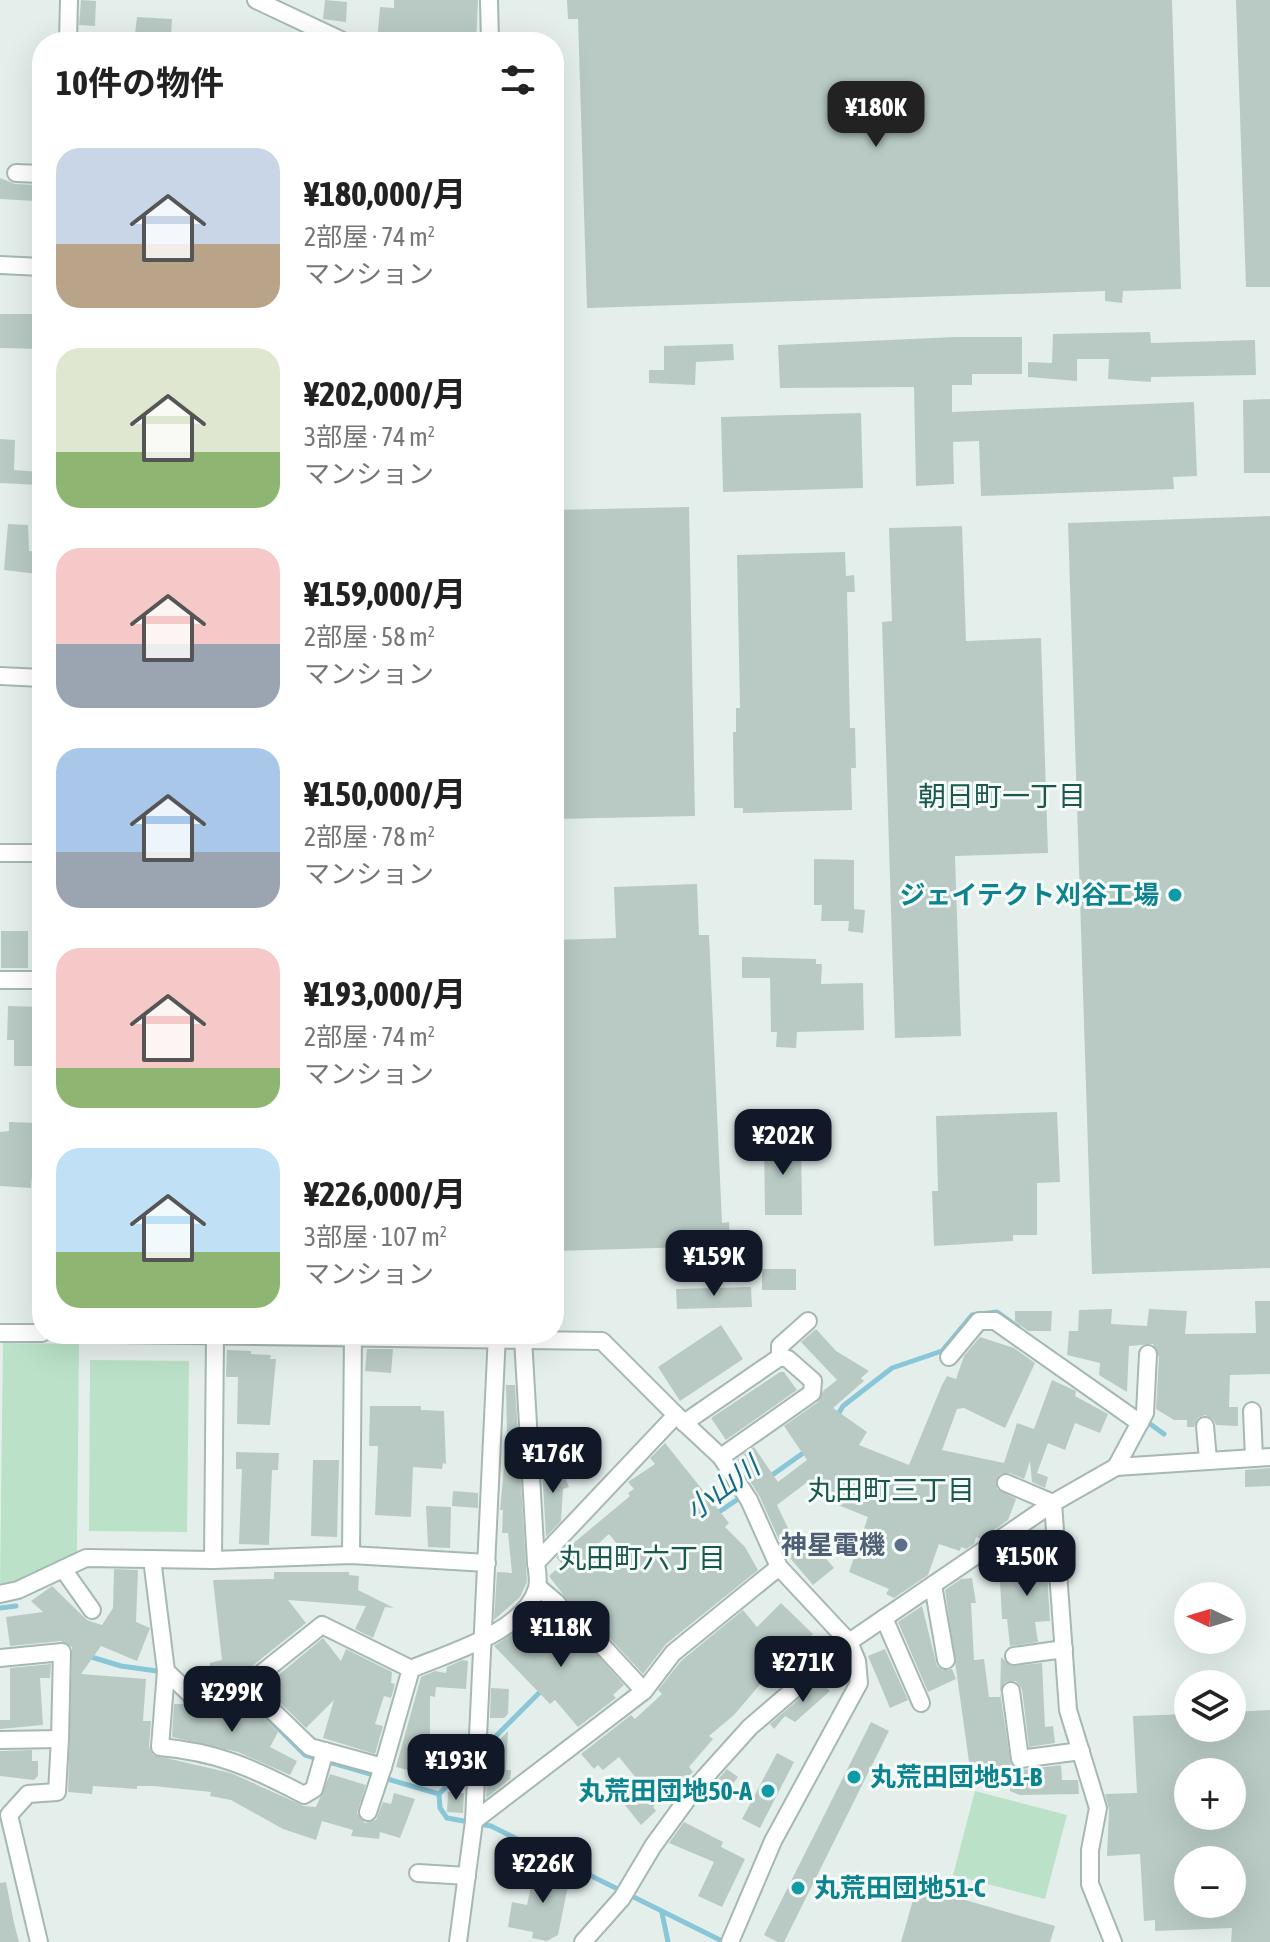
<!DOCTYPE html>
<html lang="ja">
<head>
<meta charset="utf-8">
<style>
	body { margin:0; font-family:"Asap Condensed","Noto Sans JP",sans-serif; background:#f2f2f2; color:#222; height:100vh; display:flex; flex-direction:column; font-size:30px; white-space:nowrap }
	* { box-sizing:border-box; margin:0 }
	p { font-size:26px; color:#767676 }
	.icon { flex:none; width:44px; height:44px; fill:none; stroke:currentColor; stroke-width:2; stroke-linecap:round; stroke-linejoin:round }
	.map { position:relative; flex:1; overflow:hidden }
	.details { position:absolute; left:32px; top:32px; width:532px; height:1312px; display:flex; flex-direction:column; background:#fff; border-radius:32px; box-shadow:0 8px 32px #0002 }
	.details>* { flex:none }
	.needle { width:52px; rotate:274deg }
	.tools { position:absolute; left:1174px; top:1582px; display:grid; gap:16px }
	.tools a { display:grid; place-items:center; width:72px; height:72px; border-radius:50%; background:#fff; box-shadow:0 8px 32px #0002; font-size:40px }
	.price { position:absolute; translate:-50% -68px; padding:0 18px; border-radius:16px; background:#111827; color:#fff; font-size:26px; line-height:52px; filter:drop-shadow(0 2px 4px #0008) }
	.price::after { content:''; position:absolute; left:50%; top:48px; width:24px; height:18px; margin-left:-12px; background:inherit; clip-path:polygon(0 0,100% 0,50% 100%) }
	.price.active { background:#222; color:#fff }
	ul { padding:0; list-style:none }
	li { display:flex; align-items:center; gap:24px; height:200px; padding:0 24px }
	li span { display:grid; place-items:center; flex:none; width:224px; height:160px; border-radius:24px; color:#555 }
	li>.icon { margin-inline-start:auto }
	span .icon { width:96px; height:96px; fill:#fffc; stroke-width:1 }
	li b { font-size:34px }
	h2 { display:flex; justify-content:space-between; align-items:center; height:96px; padding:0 24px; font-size:34px }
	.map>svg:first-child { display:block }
</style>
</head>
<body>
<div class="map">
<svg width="1270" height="1942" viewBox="0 0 1270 1942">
	<rect width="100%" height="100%" fill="#e4efeb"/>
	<g fill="#bbe2c8">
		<polygon points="3,1343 79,1344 77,1555 16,1583 0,1586"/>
		<polygon points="90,1360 189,1361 187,1532 89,1531"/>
		<polygon points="975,1791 1067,1815 1045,1899 953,1875"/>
	</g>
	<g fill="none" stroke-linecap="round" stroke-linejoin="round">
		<g stroke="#88c6d8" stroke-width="5">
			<polyline points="836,1418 843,1406 892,1368 942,1351 972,1315 997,1312 1018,1327"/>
			<polyline points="1146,1421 1164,1434"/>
			<polyline points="768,1478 806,1451"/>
			<polyline points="716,1514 744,1495"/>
			<polyline points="0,1608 16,1606"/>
			<polyline points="88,1656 121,1666 164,1672"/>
			<polyline points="184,1680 216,1691"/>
			<polyline points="263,1713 305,1755 439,1794 472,1761"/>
			<polyline points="481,1751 542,1690"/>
			<polyline points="439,1794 440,1808 447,1818 491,1826 720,1940"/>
			<polyline points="662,1913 668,1942"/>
		</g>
	</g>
	<g fill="#b9cac4" fill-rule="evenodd">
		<polygon points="81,0 96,1 95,26 79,25"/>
		<polygon points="325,0 347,2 346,22 323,19"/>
		<polygon points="394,0 478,0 476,42 377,42 380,7 394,8"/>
		<polygon points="567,0 1172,0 1181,289 1123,291 1122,303 1105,301 1105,291 587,308 578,19 568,19"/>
		<polygon points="1236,0 1270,0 1270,287 1246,287"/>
		<polygon points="137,17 172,19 171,36 135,34"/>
		<polygon points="0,178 15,184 36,185 35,201 0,199"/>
		<polygon points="0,314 42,314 42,349 0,348"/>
		<polygon points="1150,332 1151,343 1255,340 1256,375 1151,377 1151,382 1108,379 1109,359 1077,359 1077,381 1028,377 1028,362 1052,363 1053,334"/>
		<polygon points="955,337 1022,337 1022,374 972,374 972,385 952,385 952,412 1194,402 1197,476 1173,477 1174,489 981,496 979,441 953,442 954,484 916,486 914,387 780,388 778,345"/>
		<polygon points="733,344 734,360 696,362 695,385 649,383 649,370 664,370 664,346"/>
		<polygon points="1270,399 1270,473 1244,473 1243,400"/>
		<polygon points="861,413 863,488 723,492 721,417"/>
		<polygon points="0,439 15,440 14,470 40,472 39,485 0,483"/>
		<polygon points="689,507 695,816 554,819 554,510"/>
		<polygon points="1270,516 1270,1268 1092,1274 1068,523"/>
		<polygon points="8,524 28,525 29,551 39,552 38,574 4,570"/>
		<polygon points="962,526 966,641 1041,638 1048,853 955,856 961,1036 895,1038 882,622 892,621 889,528"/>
		<polygon points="845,552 846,576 854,575 855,592 847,592 850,728 855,728 856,768 851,768 852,810 743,813 743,808 734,808 733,732 736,732 736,708 740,708 737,555"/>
		<polygon points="814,859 854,860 854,909 865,910 863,933 848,931 849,921 821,921 822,905 814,905"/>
		<polygon points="697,884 699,935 709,935 722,1223 729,1222 730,1243 722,1243 722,1246 557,1251 554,1242 554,1211 559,1206 554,940 616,938 614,887"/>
		<rect x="1" y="931" width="27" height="37"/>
		<polygon points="742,957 816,959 816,964 822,964 821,984 863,983 864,1030 797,1032 796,1048 776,1047 777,1032 771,1032 770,978 742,978"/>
		<polygon points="8,1006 42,1007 42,1066 14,1066 14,1040 7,1040"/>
		<polygon points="1057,1112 1060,1182 1037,1183 1037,1235 1013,1235 1013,1241 934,1246 932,1191 938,1191 936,1116"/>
		<polygon points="9,1122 36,1123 38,1175 32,1175 31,1188 0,1186 0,1132 9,1131"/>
		<polygon points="801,1138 802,1215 765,1215 764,1139"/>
		<rect x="762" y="1269" width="34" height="21"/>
		<polygon points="751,1287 752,1307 677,1309 676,1289"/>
		<polygon points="1255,1301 1270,1301 1270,1374 1230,1375 1229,1407 1238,1407 1238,1426 1216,1425 1213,1419 1205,1415 1198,1418 1194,1427 1187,1427 1187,1420 1174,1420 1156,1409 1159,1357 1153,1344 1129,1346 1127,1392 1099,1375 1100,1363 1067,1355 1069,1331 1078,1331 1079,1310 1112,1309 1111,1324 1147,1326 1149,1309 1187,1311 1185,1334 1256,1333"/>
		<polygon points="1015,1311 1052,1311 1051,1331 1028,1331 1015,1321"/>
		<polygon points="721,1325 743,1359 680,1401 658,1367"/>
		<polygon points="816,1329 836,1351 869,1371 861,1378 864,1381 833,1408 867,1432 859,1445 909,1465 942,1385 947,1376 956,1379 964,1356 980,1337 1014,1348 1035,1363 1005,1428 964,1408 957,1409 942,1450 1004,1463 1017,1423 1034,1429 1052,1380 1076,1391 1075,1396 1108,1414 1100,1433 1075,1423 1065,1450 1048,1443 1037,1473 1048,1477 1045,1488 1032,1482 1030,1461 1024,1479 1010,1473 999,1475 997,1489 1016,1499 1008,1520 981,1539 976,1537 974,1544 966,1549 961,1547 960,1551 939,1544 928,1575 894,1598 886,1594 889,1589 849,1572 868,1517 838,1505 841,1497 810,1480 777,1505 797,1547 801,1544 817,1557 822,1554 834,1568 813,1585 784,1551 759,1495 736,1460 754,1447 778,1482 807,1460 784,1426 818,1402 823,1391 837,1380 801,1342"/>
		<polygon points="367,1349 393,1349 391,1373 365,1371"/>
		<polygon points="227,1350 251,1351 251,1354 271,1355 270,1359 276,1359 270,1425 237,1424 238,1377 226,1377"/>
		<polygon points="780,1372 784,1372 797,1390 726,1440 711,1418"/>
		<polygon points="506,1385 515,1385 527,1582 520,1597 494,1620 497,1572 512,1573 508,1533 502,1533 503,1510 500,1510 507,1435"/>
		<polygon points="370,1406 421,1406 421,1410 444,1411 446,1464 443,1463 442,1469 413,1467 411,1517 375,1515 378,1446 369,1446"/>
		<path d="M665 1443 729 1523 725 1527 745 1547 758 1570 666 1644 643 1674 603 1631 590 1630 549 1576 562 1564 556 1557 558 1556 630 1496 628 1493 634 1489 628 1482 655 1464 650 1458ZM609 1534 626 1555 606 1572 589 1552Z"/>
		<polygon points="236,1452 279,1453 278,1470 272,1470 269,1545 239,1544 242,1469 236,1469"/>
		<polygon points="313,1460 339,1460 337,1537 311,1536"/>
		<polygon points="558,1461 569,1487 563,1489 561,1521 546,1537 542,1468"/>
		<polygon points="1270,1468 1270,1486 1245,1487 1245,1470"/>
		<polygon points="453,1491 478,1493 478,1508 452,1506"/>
		<polygon points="426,1506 451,1507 450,1548 428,1547"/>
		<polygon points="1045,1540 1050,1621 1035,1622 1038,1642 1010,1646 1007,1619 1002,1619 1000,1581 1029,1577 1026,1541"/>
		<polygon points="114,1569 138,1570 136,1622 150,1628 137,1661 101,1646 81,1674 146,1679 143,1721 151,1721 149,1747 153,1755 231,1773 304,1806 316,1807 330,1774 366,1785 357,1813 365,1823 376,1820 383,1802 391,1804 394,1793 415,1799 400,1838 380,1832 379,1839 351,1836 353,1830 322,1821 316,1840 283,1829 231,1800 210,1796 211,1792 153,1786 137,1786 137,1789 93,1786 92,1794 68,1792 72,1647 61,1641 10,1646 6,1617 43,1612 31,1601 52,1586 87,1620 102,1625 113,1608"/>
		<polygon points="274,1572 349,1572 349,1575 359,1576 358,1590 394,1608 385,1607 373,1638 355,1629 366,1606 288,1600 306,1623 246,1671 242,1686 235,1691 208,1683 210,1663 222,1660 213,1580 274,1579"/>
		<polygon points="972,1578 976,1603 971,1603 974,1660 984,1659 989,1697 1000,1697 1001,1657 1011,1666 1042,1663 1045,1727 1053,1726 1055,1743 1029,1747 1022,1689 1016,1681 1005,1682 1000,1692 1011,1765 1021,1770 1061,1765 1062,1780 1078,1780 1079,1794 1020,1795 1010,1791 1011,1780 971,1776 945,1590 961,1579"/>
		<polygon points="781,1603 813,1634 804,1643 806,1646 784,1667 781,1664 768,1675 734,1715 709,1736 713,1739 689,1767 693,1772 653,1807 656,1811 641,1825 616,1794 636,1778 619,1757 603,1770 598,1765 594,1769 581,1754 631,1715 635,1719 662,1694 658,1690 681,1661 743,1610 757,1627"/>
		<polygon points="922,1606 937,1666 943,1670 952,1669 956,1679 928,1692 898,1622"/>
		<polygon points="536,1612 552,1631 560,1625 575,1643 586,1642 624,1685 613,1695 616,1698 578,1727 555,1700 550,1704 494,1646 524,1626"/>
		<polygon points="323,1638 341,1661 346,1649 392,1672 391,1683 395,1684 391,1698 384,1696 375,1724 383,1726 375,1754 323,1738 334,1700 306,1728 264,1687"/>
		<polygon points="885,1649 908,1700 890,1708 868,1656"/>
		<polygon points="462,1660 468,1661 466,1689 436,1687 435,1697 430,1696 430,1734 420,1773 396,1767 421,1677 435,1671 446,1673 447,1667"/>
		<polygon points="51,1664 50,1678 40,1678 43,1725 0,1729 0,1720 10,1720 10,1668"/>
		<polygon points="820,1681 830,1691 795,1722 785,1716 774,1729 770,1724"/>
		<polygon points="491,1688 509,1689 508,1714 504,1718 490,1718"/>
		<polygon points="174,1704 185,1704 187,1711 237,1713 255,1709 278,1732 270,1747 297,1761 290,1775 238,1752 172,1737"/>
		<path d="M1270 1710V1942H1231L1232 1928 1155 1931V1920L1144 1921 1140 1854 1107 1856 1109 1809 1105 1794 1137 1793 1133 1716 1188 1714V1728H1232V1712ZM1188 1772H1232V1816H1188ZM1188 1860H1232V1904H1188Z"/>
		<polygon points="871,1722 889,1731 784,1942 778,1942 764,1935"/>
		<polygon points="508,1731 506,1770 511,1770 510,1779 486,1798 489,1751"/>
		<polygon points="32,1750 32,1761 38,1761 38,1776 34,1780 0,1776 0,1751"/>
		<polygon points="777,1753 794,1762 760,1828 742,1819"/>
		<polygon points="727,1769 738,1777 723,1797 711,1787"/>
		<polygon points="448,1792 464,1793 463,1813 447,1812"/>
		<polygon points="684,1822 723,1842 721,1847 745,1859 722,1907 698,1896 714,1862 669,1843"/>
		<polygon points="543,1866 571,1871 558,1935 547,1941 532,1938 533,1932 508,1927 512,1902 527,1905 534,1873 542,1874"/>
		<polygon points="6,1882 14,1923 19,1942 0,1942 0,1883"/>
		<polygon points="917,1886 1055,1926 1050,1942 901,1942"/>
	</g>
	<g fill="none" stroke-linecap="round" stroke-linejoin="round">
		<g stroke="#a6b8b3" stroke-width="20">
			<g id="street">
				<polyline points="256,0 345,42"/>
				<polyline points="489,0 490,42"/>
				<polyline points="68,42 69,0"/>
				<polyline points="16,173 42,174"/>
				<polyline points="0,265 42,267"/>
				<polyline points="0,676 42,678"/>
				<polyline points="0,853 42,853"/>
				<polyline points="0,980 42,980"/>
				<polyline points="0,1333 42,1333"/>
				<polyline points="118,1334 602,1341 676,1415"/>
				<polyline points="523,1338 536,1563"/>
				<polyline points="780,1357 780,1346 808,1321"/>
				<polyline points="949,1357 979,1321 995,1321 1140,1423"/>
				<polyline points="1252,1411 1254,1458"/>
				<polyline points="684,1423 780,1357 788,1359 813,1381 812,1393 721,1457"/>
				<polyline points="1205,1426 1208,1460"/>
				<polyline points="1116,1467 1270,1457"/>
				<polyline points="1006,1483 1053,1503"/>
				<polyline points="1053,1503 1068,1710 1098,1808 1090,1850 1090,1884 1113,1942"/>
				<polyline points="351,1555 353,1334"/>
				<polyline points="152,1559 166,1671"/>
				<polyline points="213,1560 215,1334"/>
				<polyline points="63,1569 92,1610"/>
				<polyline points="933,1585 946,1660"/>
				<polyline points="538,1587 557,1603 580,1633"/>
				<polyline points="0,1594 18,1590 86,1558 213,1560 351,1555 487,1563"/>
				<polyline points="884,1618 921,1703"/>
				<polyline points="596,1639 644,1691"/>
				<polyline points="1014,1656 1064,1649"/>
				<polyline points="0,1658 62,1652 60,1739 0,1740"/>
				<path d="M411 1669 383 1767 310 1747 253 1692V1680L322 1625 411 1669C448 1653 525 1632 537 1588 539 1581 537 1570 536 1563L676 1415 721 1457 749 1500 779 1567 849 1642 857 1661 859 1683 773 1841 730 1942"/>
				<polyline points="1011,1691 1020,1759 1081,1751"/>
				<path d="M253 1692 238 1702 193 1697 166 1671 160 1747C217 1752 253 1768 304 1795L314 1789 325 1751"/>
				<polyline points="368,1812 383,1767"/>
				<polyline points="474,1821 644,1691 673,1653 779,1567"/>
				<polyline points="418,1873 467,1876"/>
				<polyline points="39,1942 9,1815 28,1794 57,1792 60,1739"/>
				<polyline points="458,1942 474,1821 497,1334"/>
				<polyline points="583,1942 622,1898 653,1846 696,1787 750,1727 849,1642 1053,1503 1116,1467 1145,1413 1148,1354"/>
			</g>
		</g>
		<use href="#street" stroke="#fff" stroke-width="16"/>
	</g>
	<g fill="#0f9aa8" stroke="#f5fbf8" stroke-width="3">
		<circle cx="1175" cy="895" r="8"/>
		<circle cx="854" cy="1777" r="8"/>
		<circle cx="768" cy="1791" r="8"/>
		<circle cx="798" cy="1888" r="8"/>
	</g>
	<circle fill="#5c6f8a" stroke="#f5fbf8" stroke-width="3" cx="901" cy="1545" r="8"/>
	<g text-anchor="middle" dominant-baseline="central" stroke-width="6" stroke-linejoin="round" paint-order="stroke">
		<g font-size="26" font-weight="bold" fill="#0d838f" stroke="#f5fbf8" text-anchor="end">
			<text x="1159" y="895">ジェイテクト刈谷工場</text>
			<text x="870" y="1777" text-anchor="start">丸荒田団地51-B</text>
			<text x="752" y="1791">丸荒田団地50-A</text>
			<text x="814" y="1888" text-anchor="start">丸荒田団地51-C</text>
		</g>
		<g font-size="26" font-weight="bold" fill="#4e5e75" stroke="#f5fbf8" text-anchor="end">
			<text x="885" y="1545">神星電機</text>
		</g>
		<g font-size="28" fill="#1b574c" stroke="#f5fbf8">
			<text x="1002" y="796">朝日町一丁目</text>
			<text x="891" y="1490">丸田町三丁目</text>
			<text x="642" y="1558">丸田町六丁目</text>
		</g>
		<g font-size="28" font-style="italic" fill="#156a85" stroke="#f5fbf8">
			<text transform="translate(722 1488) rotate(-37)">小山川</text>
		</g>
	</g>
</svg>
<div class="tools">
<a><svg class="needle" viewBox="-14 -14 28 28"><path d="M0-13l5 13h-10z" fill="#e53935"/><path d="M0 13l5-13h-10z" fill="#767676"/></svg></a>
<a><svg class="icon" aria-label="layers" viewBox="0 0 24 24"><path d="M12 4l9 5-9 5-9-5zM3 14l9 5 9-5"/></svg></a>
<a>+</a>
<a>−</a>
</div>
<b class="price active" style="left:876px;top:149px">¥180K</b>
<b class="price" style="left:783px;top:1177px">¥202K</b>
<b class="price" style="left:714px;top:1298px">¥159K</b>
<b class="price" style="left:553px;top:1495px">¥176K</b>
<b class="price" style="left:1027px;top:1598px">¥150K</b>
<b class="price" style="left:561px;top:1669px">¥118K</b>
<b class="price" style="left:803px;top:1704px">¥271K</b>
<b class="price" style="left:232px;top:1734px">¥299K</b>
<b class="price" style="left:456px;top:1802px">¥193K</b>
<b class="price" style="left:543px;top:1905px">¥226K</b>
<section class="details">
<h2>10件の物件<svg class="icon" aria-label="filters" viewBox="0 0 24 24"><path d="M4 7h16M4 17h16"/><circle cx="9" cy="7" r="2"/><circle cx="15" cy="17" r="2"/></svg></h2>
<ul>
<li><span style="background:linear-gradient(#c9d6e8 60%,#b9a48a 0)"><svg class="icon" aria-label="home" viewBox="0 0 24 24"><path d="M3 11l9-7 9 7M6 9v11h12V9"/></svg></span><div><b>¥180,000/月</b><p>2部屋 · 74 m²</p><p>マンション</p></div></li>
<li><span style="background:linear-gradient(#dfe7d0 65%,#8fb573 0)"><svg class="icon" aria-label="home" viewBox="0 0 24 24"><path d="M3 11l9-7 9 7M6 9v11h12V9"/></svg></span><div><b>¥202,000/月</b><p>3部屋 · 74 m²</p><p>マンション</p></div></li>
<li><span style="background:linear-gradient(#f6c9c9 60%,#9aa5b1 0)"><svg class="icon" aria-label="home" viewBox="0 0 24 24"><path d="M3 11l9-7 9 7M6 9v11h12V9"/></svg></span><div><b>¥159,000/月</b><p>2部屋 · 58 m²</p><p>マンション</p></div></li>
<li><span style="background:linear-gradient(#a9c7e8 65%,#9aa5b1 0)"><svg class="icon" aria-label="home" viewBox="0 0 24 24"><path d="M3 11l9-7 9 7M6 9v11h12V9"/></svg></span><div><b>¥150,000/月</b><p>2部屋 · 78 m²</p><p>マンション</p></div></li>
<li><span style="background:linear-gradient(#f6c9c9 75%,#8fb573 0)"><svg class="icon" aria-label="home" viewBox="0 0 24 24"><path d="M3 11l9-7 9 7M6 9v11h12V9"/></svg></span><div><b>¥193,000/月</b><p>2部屋 · 74 m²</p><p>マンション</p></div></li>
<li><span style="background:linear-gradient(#bfe0f5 65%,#8fb573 0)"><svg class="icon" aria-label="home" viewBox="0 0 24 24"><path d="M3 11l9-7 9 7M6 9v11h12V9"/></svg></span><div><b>¥226,000/月</b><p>3部屋 · 107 m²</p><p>マンション</p></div></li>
</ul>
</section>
</div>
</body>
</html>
